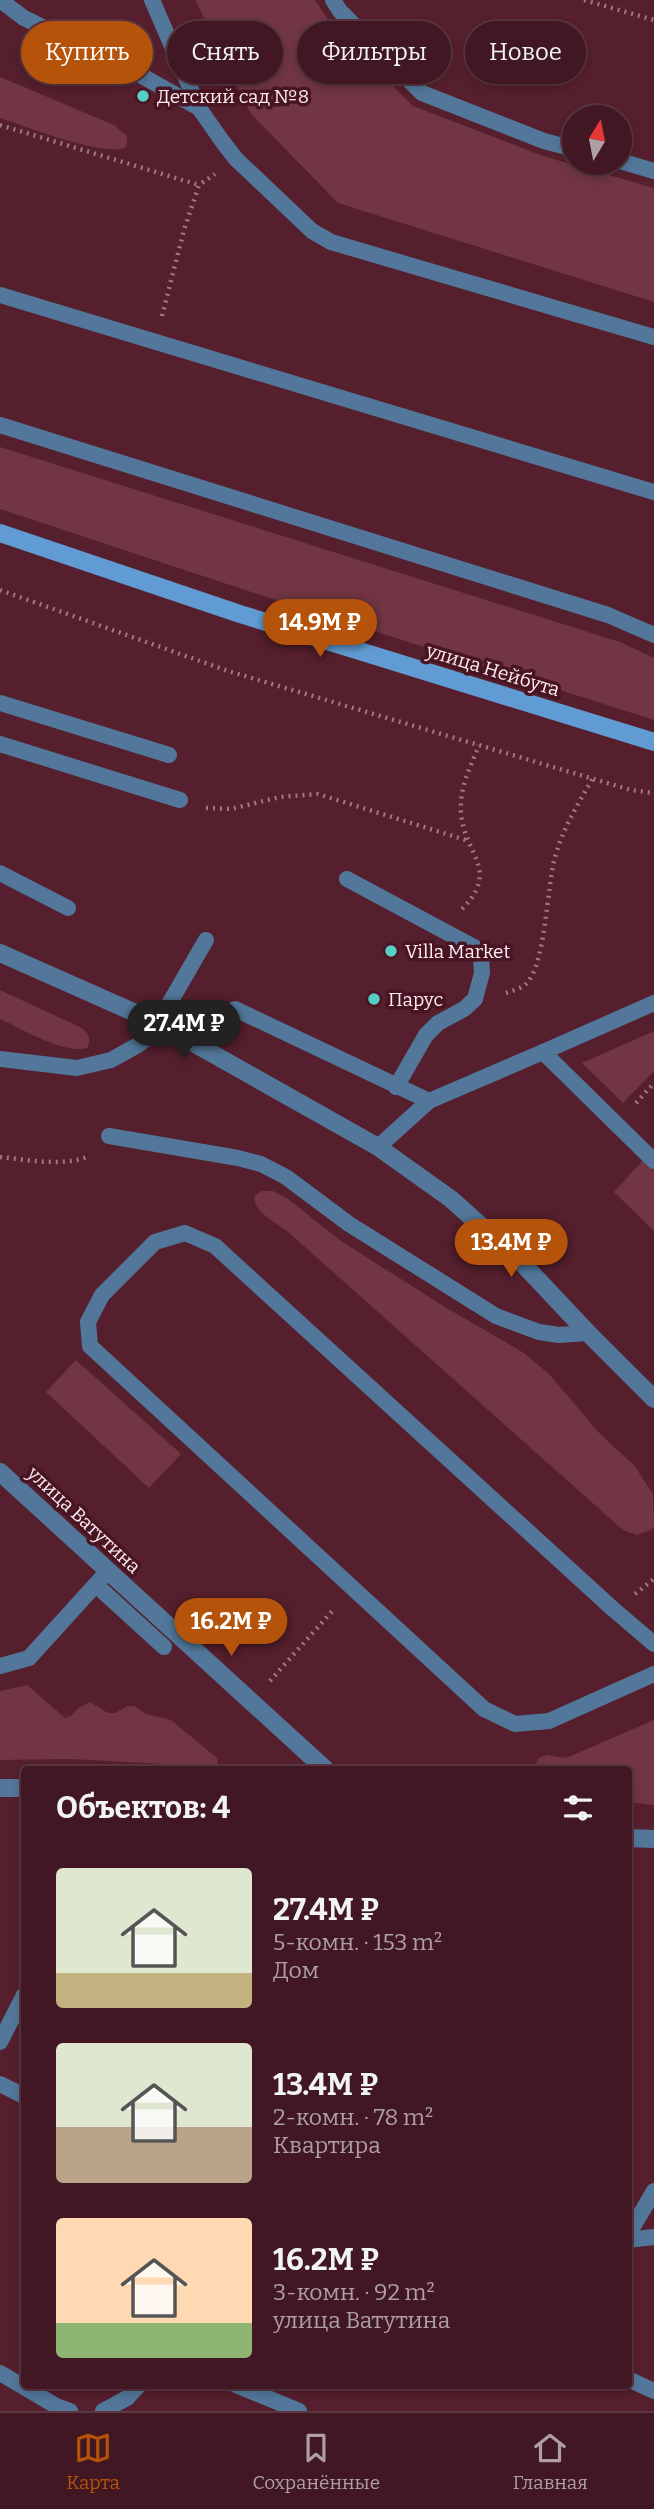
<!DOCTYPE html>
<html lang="ru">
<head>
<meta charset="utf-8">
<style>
	body { margin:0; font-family:Bitter,serif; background:#47202a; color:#f1f3f6; height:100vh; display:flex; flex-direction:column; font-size:26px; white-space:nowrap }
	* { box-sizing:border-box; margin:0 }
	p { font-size:23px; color:#ae9fa5 }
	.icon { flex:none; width:38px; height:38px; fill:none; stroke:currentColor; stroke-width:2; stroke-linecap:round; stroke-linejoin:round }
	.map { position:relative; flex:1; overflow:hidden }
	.drawer { position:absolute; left:21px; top:1766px; width:611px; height:623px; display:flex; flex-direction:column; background:#401722; border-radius:7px; box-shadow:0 4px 10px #0003,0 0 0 2px #593640 }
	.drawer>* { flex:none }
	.banner { position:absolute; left:21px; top:21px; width:612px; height:63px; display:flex; gap:14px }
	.needle { width:46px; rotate:10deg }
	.controls { position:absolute; left:562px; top:105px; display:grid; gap:14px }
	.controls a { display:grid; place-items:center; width:70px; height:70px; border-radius:50%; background:#401722; box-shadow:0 4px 10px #0003,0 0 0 2px #593640; font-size:35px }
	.price { position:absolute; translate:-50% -60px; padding:0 16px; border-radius:24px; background:#b45309; color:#fff; font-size:23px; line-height:46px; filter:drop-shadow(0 2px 4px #0008) }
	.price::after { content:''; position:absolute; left:50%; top:42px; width:21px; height:16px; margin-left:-10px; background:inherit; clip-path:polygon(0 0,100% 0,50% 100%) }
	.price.on { background:#222; color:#fff }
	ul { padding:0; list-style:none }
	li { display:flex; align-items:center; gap:21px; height:175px; padding:0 35px }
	li span { display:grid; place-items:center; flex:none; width:196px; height:140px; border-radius:7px; color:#555 }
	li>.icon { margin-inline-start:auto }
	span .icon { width:84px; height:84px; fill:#fffc; stroke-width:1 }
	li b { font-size:30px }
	h2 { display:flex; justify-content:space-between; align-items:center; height:84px; padding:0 35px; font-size:30px }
	.tag { padding:0 24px; border-radius:32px; background:#401722; box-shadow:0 4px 10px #0003,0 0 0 2px #593640; font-size:24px; line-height:63px }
	.tag.on { background:#b45309; color:#fff }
	.menu { display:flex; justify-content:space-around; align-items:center; height:98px; border-top:2px solid #593640; background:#401722; font-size:19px; color:#ae9fa5 }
	.menu a { display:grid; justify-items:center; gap:4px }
	.menu .on { color:#b45309 }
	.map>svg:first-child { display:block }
</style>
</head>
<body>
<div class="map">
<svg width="654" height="2411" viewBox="0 0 654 2411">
	<rect width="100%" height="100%" fill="#551f2d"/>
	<g fill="#713543">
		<polygon points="195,0 315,0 329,21 413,106 543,156 654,188 654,302 338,203 251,114"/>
		<path d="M0 77 114 125 127 136V144L125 148C100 156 28 127 0 118Z"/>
		<polygon points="0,447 620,642 654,658 654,720 248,591 0,509"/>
		<path d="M0 990 82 1028C89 1035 92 1038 87 1048 62 1054 23 1029 0 1019Z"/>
		<polygon points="654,1031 654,1071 623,1103 582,1063"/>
		<polygon points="643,1160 654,1171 654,1231 614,1192"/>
		<path d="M262 1191H273L287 1198 341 1241 445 1307 524 1353 549 1374 601 1435 634 1465 653 1494 654 1526 651 1530 637 1535 623 1530 288 1232C277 1223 251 1211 255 1195Z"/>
		<polygon points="76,1360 181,1454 149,1488 46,1392"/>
		<polygon points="27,1685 65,1718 71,1716 78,1708 90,1702 108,1713 115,1713 128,1706 134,1706 146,1714 171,1720 217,1758 218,1765 215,1767 71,1759 0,1760 0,1691"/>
		<polygon points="654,1720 654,1805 628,1802 628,1769 532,1769 539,1758 547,1755 566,1758"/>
	</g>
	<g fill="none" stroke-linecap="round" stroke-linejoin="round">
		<g stroke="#9e7982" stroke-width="4.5" stroke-dasharray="2 5" stroke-linecap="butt">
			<polyline points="584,0 654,20"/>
			<polyline points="0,125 199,185"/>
			<polyline points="162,316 184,230 199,185 215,174"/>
			<polyline points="0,590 228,671 631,790 654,793"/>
			<polyline points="206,808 231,809 280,797 318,794 469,841"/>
			<path d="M462 909C501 870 464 854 461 813 459 788 470 768 479 745"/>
			<path d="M506 993C512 991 522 988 526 984 546 964 547 885 555 857 563 828 578 804 593 778"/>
			<polyline points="636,1103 654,1083"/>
			<path d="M0 1157C29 1160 63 1167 90 1156"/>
			<polyline points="635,1594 654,1579"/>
			<polyline points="270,1681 334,1609"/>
		</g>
		<g stroke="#52779a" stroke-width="16">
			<polyline points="0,0 24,18 135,72 199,108"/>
			<polyline points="152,0 199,108 222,141 236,159 312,231 331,242 654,337"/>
			<polyline points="333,0 340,11 422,93 544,141 574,149"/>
			<polyline points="620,161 654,171"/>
			<polyline points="0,295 654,492"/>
			<polyline points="0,425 608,615 654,635"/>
			<polyline points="0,703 169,755"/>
			<polyline points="0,744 180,800"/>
			<polyline points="0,873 68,908"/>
			<polyline points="347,879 474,947 481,959 482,973 475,999 464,1009 438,1023 426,1035 396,1087"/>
			<polyline points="654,1003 543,1052 654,1161"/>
			<polyline points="235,1009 429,1101"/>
			<polyline points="0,1059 77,1068 111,1060 138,1045 150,1036 158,1023 206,940"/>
			<polyline points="109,1136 238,1158 261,1164 286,1177 349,1224 496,1316 539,1332 559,1335 588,1333"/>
			<polyline points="378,1147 429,1101 543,1052"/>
			<polyline points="96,1585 164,1647"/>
			<polyline points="654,1644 613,1609 215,1246 185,1233 155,1242 102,1295 88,1322 90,1346 484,1709 515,1724 549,1721 654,1674"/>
			<polyline points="0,1666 29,1658 108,1571"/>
			<polyline points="0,2042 24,1995"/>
			<polyline points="0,2084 24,2096"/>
			<polyline points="628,2235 654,2191"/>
			<polyline points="628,2240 654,2237"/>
			<polyline points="0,2373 56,2406 70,2411"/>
			<polyline points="628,2379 654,2391"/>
			<polyline points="236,2385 299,2411"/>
			<polyline points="103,2411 127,2398 139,2385"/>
		</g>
		<g stroke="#52779a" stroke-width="18">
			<polyline points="0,953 158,1023 378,1147 451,1199 522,1263 588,1333 654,1399"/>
			<polyline points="0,1472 325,1769"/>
			<polyline points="0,1788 24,1788"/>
			<polyline points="628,1838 654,1839"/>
		</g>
		<polyline stroke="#609cd3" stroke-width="18" points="0,533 240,614 654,742"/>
	</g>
	<g fill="#56cec3" stroke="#491423" stroke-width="2.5">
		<circle cx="143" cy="96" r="7"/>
		<circle cx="391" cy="951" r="7"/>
		<circle cx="374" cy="999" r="7"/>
	</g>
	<g text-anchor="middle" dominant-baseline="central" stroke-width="7" stroke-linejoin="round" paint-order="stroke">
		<g font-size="19" fill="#fbecee" stroke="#491423" text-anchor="start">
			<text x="157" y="96">Детский сад №8</text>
			<text x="405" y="951">Villa Market</text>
			<text x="388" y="999">Парус</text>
		</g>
		<g font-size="19" fill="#fbecee" stroke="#491423">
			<text transform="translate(493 670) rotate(17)">улица Нейбута</text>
			<text transform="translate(84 1520) rotate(43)">улица Ватутина</text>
		</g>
	</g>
</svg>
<div class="controls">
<a><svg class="needle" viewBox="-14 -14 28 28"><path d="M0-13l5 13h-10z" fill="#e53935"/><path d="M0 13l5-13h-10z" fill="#ae9fa5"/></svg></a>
</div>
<b class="price" style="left:320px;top:659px">14.9M ₽</b>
<b class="price on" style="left:184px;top:1060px">27.4M ₽</b>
<b class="price" style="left:511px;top:1279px">13.4M ₽</b>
<b class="price" style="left:231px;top:1658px">16.2M ₽</b>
<div class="banner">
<a class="tag on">Купить</a>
<a class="tag">Снять</a>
<a class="tag">Фильтры</a>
<a class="tag">Новое</a>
</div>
<section class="drawer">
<h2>Объектов: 4<svg class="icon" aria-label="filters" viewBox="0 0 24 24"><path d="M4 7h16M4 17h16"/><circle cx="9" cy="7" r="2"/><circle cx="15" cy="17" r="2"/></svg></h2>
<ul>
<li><span style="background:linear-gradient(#dfe7d0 75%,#c2b280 0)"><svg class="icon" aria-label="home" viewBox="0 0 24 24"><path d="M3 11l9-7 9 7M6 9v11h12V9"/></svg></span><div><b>27.4M ₽</b><p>5-комн. · 153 m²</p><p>Дом</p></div></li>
<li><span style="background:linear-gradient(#dfe7d0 60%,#b9a48a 0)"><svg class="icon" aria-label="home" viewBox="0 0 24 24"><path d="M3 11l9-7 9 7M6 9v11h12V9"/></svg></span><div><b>13.4M ₽</b><p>2-комн. · 78 m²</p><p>Квартира</p></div></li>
<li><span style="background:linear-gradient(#ffd9b3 75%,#8fb573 0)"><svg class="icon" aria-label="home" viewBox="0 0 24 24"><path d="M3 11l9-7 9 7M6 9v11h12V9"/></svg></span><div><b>16.2M ₽</b><p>3-комн. · 92 m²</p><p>улица Ватутина</p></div></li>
</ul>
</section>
</div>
<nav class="menu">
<a class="on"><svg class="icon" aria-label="map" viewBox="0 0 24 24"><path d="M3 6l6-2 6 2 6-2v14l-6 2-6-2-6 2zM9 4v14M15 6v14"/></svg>Карта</a>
<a><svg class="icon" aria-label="saved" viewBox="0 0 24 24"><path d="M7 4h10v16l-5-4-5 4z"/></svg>Сохранённые</a>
<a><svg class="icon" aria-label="home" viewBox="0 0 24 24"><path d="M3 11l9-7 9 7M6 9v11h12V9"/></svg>Главная</a>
</nav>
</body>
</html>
